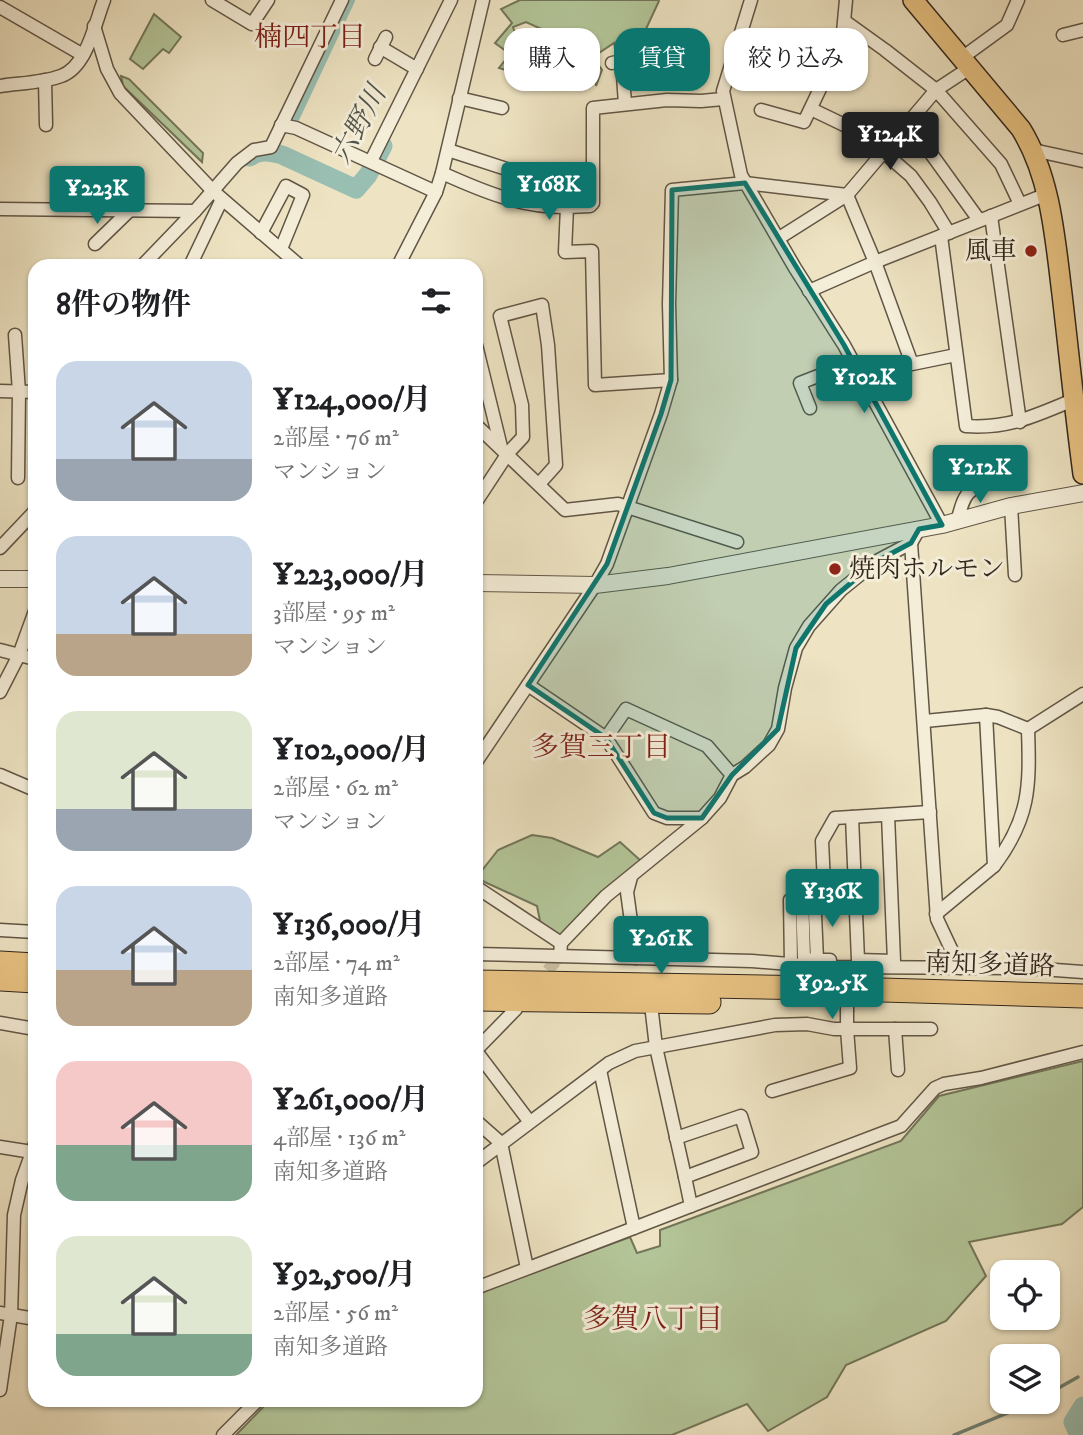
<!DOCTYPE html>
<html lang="ja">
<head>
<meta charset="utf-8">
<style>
	body { margin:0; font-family:"IM FELL DW Pica","Noto Serif JP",serif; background:#f2f2f2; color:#202124; height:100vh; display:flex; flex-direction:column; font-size:26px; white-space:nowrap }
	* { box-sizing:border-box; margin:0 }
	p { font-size:23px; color:#757577 }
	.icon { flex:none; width:38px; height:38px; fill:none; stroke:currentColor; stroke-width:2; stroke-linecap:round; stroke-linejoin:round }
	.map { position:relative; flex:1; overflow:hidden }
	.side { position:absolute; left:28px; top:259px; width:455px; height:1148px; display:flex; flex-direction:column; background:#fff; border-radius:21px; box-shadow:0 2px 5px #0004 }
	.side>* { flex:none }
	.banner { position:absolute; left:504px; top:28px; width:472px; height:63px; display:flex; gap:14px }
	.controls { position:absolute; left:990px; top:1260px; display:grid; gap:14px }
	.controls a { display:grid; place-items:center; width:70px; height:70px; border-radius:14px; background:#fff; box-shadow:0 2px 5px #0004; font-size:35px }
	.price { position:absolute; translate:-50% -60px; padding:0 16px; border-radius:7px; background:#0f766e; color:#fff; font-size:23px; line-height:46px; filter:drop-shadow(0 2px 4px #0008) }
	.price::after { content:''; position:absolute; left:50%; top:42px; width:21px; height:16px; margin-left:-10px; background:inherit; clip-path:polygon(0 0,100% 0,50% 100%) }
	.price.on { background:#222; color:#fff }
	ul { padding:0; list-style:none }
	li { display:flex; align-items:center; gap:21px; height:175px; padding:0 28px }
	li span { display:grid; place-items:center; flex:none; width:196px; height:140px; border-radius:21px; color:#555 }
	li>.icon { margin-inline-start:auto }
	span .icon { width:84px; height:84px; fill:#fffc; stroke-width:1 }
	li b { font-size:30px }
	h2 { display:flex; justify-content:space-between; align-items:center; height:84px; padding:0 28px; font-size:30px }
	.chip { padding:0 24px; border-radius:21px; background:#fff; box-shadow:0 2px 5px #0004; font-size:24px; line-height:63px }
	.chip.on { background:#0f766e; color:#fff }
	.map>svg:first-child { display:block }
</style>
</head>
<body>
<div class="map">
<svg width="1083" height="1435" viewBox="0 0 1083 1435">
	<rect width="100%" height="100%" fill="#eee4c3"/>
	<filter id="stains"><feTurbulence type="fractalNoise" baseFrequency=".00286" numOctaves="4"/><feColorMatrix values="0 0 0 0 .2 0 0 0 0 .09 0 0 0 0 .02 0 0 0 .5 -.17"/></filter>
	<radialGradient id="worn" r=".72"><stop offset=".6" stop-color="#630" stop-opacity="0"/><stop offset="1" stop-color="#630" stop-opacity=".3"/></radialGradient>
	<g fill="#b3c598" stroke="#72765a" stroke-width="2">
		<polygon points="520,0 658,0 659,1 639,44 626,51 615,48 614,43 593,57 602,70 596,86 595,71 576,64 560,67 556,46 566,40 526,22 513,27 520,49 512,58 514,64 509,71 499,68 510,54 495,43 512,23 501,9"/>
		<polygon points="154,14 181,37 169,53 163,49 143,69 130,59"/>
		<polygon points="121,76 129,79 203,153 202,162 123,86"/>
		<polygon points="532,835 552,838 598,857 620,842 641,861 597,896 561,936 541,926 537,906 476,878 498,850"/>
		<polygon points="1083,1061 1083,1207 1062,1224 969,1242 986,1276 946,1321 846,1365 827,1397 768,1431 747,1404 672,1435 236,1435 270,1400 476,1400 476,1294 630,1237 637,1253 660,1246 660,1230 901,1141 939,1096"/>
	</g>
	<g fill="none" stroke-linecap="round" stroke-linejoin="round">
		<g stroke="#708276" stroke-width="3.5">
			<polyline points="1048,1394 1078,1377"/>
			<polyline points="954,1435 1034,1402"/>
		</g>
		<polyline stroke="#99bfb2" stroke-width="10" points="294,119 350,0"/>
		<g stroke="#99bfb2" stroke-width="19">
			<path d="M250 157C258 150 272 152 282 155L356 189 368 175 383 146"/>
			<polyline points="1079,1435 1073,1422 1083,1406"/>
		</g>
		<polyline stroke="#c8bea2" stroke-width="12" stroke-dasharray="12 6" stroke-linecap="butt" points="536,984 560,956"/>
		<g stroke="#615646" stroke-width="15">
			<g id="minor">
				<polyline points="212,0 252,24 268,0"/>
				<polyline points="751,0 723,91 741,175 795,268 844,345 942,525"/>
				<polyline points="0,7 83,55"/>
				<polyline points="846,22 885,50 936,90 1001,164 1020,204"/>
				<polyline points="94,26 107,69 120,93 213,191 300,266"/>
				<polyline points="1063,35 1083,30"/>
				<polyline points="380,47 417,69"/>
				<polyline points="963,57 1007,25 1018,0"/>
				<polyline points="375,59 386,37"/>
				<polyline points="612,63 622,61 625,104"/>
				<polyline points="45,80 46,125"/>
				<path d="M0 86C20 83 42 83 61 76 87 67 95 23 104 0"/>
				<polyline points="459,98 502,108"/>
				<polyline points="811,109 863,134 911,176 930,202 949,233"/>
				<polyline points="761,110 804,122 842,43 846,0"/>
				<polyline points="909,123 979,220"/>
				<polyline points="281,125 296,128 436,192"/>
				<polyline points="448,150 519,173"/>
				<polyline points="1033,150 1083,161"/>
				<polyline points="371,161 451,0"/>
				<path d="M442 173C482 191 522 208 567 207"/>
				<polyline points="0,209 195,211"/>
				<polyline points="991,216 1020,422"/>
				<polyline points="261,233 286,186 303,195 281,249"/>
				<path d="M941 236 966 426C1008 429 1035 416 1073 400"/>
				<polyline points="779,238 847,195 936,90 971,67"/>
				<polyline points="95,244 130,210"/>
				<polyline points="142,266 195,211 237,163 254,150 271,147 342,0"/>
				<polyline points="190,266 222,199"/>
				<polyline points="398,266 436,192 442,173 483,0"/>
				<polyline points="809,291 875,262 1047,194"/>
				<polyline points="15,335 19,392 18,478"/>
				<polyline points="476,345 501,447"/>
				<polyline points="671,380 595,385 592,251 565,252 567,207 590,206 593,203 593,108 667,100 701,101 723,99"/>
				<polyline points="0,391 35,392"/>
				<polyline points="810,408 800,383 854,362"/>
				<polyline points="476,425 565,510 618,504 737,542"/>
				<polyline points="476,502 508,453 523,437 522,405 500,316 542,305 548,345 556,465 539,484"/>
				<polyline points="1011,506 1015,575"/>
				<path d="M957 522C965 492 966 489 996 481"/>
				<polyline points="911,543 937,919 960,968"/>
				<polyline points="0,548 35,511"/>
				<polyline points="0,650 35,659"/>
				<polyline points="528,685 606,738 654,813 667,818 702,818"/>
				<polyline points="0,692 19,655 35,611"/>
				<polyline points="986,715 998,717 1028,729 1083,694"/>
				<polyline points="925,721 986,715 994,866 936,914"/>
				<polyline points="606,738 626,709 707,746 732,775"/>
				<polyline points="476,762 595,585 607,564 661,414 671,380 669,304 672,190 745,183 847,195 875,262 912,364 956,355"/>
				<polyline points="0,775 35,790"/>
				<polyline points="852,817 858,960 894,961 888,815"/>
				<path d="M994 866C1030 818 1030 787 1028 729"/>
				<polyline points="631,877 627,892 636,958"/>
				<polyline points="476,887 561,943"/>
				<polyline points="814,891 817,960 830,960"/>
				<polyline points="802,896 804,959 817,960"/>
				<polyline points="0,930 35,932"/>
				<polyline points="476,954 752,961 825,967 1028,968 1083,972"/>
				<polyline points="560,956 561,943 606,896 702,818 720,798 732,775 745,767 769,745 778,729 785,688 796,648 809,626 841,590 877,561 911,543 919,529"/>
				<polyline points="791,964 790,900 814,891 824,884 822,841 835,818 930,812"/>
				<polyline points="652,1013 656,1047 685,1177"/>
				<polyline points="0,1023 35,1029"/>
				<polyline points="895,1029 898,1070"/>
				<polyline points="476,1050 516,1009"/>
				<polyline points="476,1051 529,1121"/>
				<polyline points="600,1070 634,1228 691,1206 685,1177 752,1152 741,1116 676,1138"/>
				<polyline points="772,1091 850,1068 847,1029 931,1029"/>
				<polyline points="476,1121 501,1143 527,1268"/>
				<polyline points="0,1147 32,1152"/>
				<polyline points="476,1163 609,1063 635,1051 775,1025 807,1024 834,1029 847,1029 847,1012"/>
				<polyline points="691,1206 901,1126 935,1088 944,1084 981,1078 1083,1052"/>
				<polyline points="476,1288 634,1228"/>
				<polyline points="0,1313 35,1319"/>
				<polyline points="0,1390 11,1315 14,1215 22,1180 35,1144"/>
				<polyline points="223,1435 258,1400"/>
			</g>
		</g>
		<g stroke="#615646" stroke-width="18">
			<g id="tertiary">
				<polyline points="0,579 35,579"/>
				<polyline points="476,583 595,585 668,576 942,525 1011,506 1083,493"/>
			</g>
		</g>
		<g stroke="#32261d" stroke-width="22">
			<path id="primary" d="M913 0 1021 129C1051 178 1055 238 1062 294 1069 354 1075 414 1083 474"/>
		</g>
		<g stroke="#32261d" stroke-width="25">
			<g id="motorway">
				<polyline points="0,963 35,965"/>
				<polyline points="0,979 35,981"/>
				<polyline points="476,982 815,988 1083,996"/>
				<polyline points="476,999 709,1002"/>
			</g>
		</g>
		<use href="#minor" stroke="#f4edd8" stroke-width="12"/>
		<use href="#tertiary" stroke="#f4edd8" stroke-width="16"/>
		<use href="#primary" stroke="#e7c282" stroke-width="19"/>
		<use href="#motorway" stroke="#e7c282" stroke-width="23"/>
		<g stroke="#615646" stroke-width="15" stroke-linecap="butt">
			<polyline id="minor-bridge" points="847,967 847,1012"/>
		</g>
		<use href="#minor-bridge" stroke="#f4edd8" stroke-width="12"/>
	</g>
	<path fill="#0f766e" fill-opacity="0.2" stroke="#0f766e" stroke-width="5" stroke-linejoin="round" d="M745 183 844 345 942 525 919 529 911 543 877 561 826 604 796 648 778 729 732 775 702 818H667L654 813 606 738 528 685 607 564 661 414 671 380 672 190Z"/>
	<g fill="#8f2418" stroke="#f4edd8" stroke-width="2.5">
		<circle cx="1031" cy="251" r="7"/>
		<circle cx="835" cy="569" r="7"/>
	</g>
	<g text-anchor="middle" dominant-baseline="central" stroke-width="6" stroke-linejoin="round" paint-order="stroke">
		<g font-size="26" fill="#32261d" stroke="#f4edd8" text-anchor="end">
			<text x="1017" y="251">風車</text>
			<text x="849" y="569" text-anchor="start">焼肉ホルモン</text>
		</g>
		<g font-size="26" fill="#32261d" stroke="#f4edd8">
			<text transform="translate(990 965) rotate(2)">南知多道路</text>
		</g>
		<g font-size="28" fill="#7a1f14" stroke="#f4edd8">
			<text x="310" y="37">楠四丁目</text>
			<text x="601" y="747">多賀三丁目</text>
			<text x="653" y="1319">多賀八丁目</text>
		</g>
		<g font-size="28" font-style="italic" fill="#51544a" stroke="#f4edd8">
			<text transform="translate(359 125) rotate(-62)">六野川</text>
		</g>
	</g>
	<rect width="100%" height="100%" filter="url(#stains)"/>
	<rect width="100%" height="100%" fill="url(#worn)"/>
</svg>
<div class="controls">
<a><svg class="icon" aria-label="locate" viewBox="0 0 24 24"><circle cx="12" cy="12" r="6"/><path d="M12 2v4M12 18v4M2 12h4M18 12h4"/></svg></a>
<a><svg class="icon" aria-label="layers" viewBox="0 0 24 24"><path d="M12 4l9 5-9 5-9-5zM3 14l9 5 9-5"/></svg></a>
</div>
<b class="price on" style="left:890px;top:172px">¥124K</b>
<b class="price" style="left:549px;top:222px">¥168K</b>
<b class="price" style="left:97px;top:226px">¥223K</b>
<b class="price" style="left:864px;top:415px">¥102K</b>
<b class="price" style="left:980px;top:505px">¥212K</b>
<b class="price" style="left:832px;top:929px">¥136K</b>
<b class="price" style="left:661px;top:976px">¥261K</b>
<b class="price" style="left:832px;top:1021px">¥92.5K</b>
<div class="banner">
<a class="chip">購入</a>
<a class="chip on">賃貸</a>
<a class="chip">絞り込み</a>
</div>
<section class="side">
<h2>8件の物件<svg class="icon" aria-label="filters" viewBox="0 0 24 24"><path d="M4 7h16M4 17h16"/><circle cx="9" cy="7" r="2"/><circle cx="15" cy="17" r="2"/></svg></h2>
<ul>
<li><span style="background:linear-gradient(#c9d6e8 70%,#9aa5b1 0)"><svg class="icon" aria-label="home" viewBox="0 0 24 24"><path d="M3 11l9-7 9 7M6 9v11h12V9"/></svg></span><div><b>¥124,000/月</b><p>2部屋 · 76 m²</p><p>マンション</p></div></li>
<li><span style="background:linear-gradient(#c9d6e8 70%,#b9a48a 0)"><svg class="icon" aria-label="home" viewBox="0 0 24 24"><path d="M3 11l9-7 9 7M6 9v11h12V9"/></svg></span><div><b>¥223,000/月</b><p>3部屋 · 95 m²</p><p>マンション</p></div></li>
<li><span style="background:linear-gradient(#dfe7d0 70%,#9aa5b1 0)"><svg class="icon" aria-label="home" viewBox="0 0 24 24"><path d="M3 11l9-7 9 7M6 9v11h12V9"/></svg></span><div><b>¥102,000/月</b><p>2部屋 · 62 m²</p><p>マンション</p></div></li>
<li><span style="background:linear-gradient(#c9d6e8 60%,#b9a48a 0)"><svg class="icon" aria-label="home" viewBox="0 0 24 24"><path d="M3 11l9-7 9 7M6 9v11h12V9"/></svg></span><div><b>¥136,000/月</b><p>2部屋 · 74 m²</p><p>南知多道路</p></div></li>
<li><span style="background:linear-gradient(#f6c9c9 60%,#7fa58c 0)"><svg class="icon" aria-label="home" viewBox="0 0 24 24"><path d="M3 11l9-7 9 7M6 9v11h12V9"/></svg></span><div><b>¥261,000/月</b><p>4部屋 · 136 m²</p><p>南知多道路</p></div></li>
<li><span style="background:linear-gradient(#dfe7d0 70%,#7fa58c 0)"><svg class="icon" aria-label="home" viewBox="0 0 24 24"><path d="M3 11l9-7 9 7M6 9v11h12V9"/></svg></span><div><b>¥92,500/月</b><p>2部屋 · 56 m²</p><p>南知多道路</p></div></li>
</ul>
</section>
</div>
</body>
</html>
